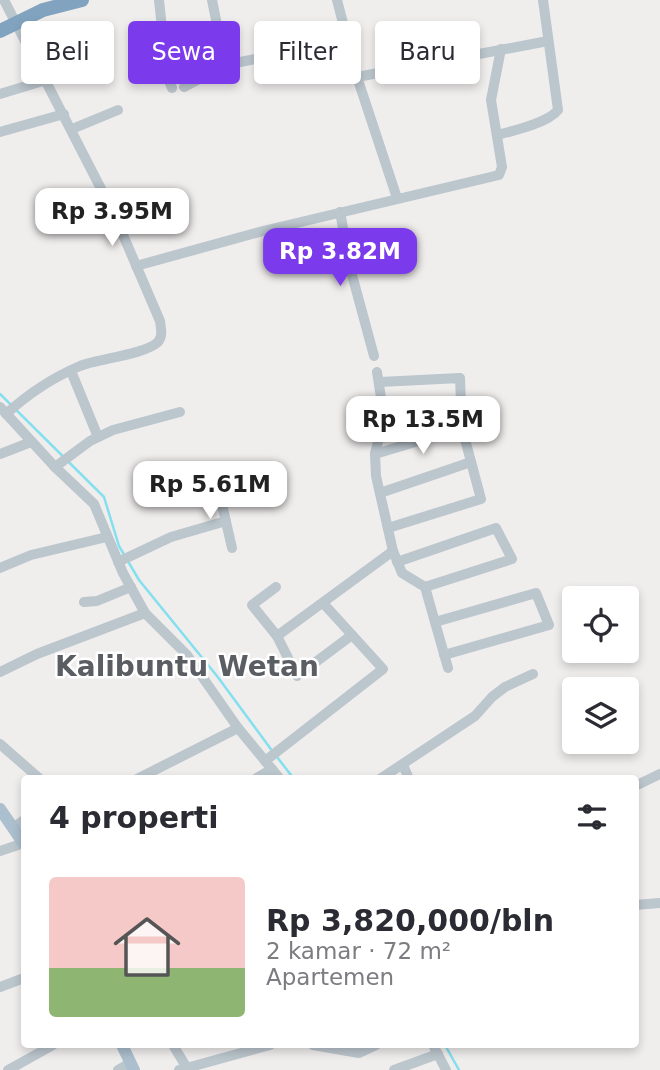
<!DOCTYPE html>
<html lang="id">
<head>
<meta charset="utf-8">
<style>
	body { margin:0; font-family:"DejaVu Sans",sans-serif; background:#f7f7f7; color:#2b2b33; height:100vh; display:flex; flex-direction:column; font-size:26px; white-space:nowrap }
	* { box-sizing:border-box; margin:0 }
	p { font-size:23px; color:#7c7c81 }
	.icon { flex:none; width:38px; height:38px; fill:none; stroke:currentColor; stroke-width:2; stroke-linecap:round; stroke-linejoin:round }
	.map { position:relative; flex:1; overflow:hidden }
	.side { position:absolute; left:21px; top:775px; width:618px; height:273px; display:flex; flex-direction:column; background:#fff; border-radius:7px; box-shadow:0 4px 10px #0003 }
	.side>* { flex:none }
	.top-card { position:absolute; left:21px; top:21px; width:620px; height:63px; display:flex; gap:14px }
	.tools { position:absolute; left:562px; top:586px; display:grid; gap:14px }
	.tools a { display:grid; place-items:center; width:77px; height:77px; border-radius:7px; background:#fff; box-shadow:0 4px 10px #0003; font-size:35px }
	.price { position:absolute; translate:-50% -60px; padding:0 16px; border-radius:14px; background:#fff; color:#222; font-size:23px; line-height:46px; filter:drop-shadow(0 2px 4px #0008) }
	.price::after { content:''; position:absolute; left:50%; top:42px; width:21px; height:16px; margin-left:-10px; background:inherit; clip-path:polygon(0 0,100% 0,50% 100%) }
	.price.on { background:#7c3aed; color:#fff }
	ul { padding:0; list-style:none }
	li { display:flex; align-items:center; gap:21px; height:175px; padding:0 28px }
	li span { display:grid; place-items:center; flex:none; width:196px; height:140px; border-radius:7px; color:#555 }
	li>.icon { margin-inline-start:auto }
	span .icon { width:84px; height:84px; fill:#fffc; stroke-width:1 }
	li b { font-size:30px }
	h2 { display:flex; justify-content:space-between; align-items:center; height:84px; padding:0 28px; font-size:30px }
	.chip { padding:0 24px; border-radius:7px; background:#fff; box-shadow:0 4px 10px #0003; font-size:24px; line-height:63px }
	.chip.on { background:#7c3aed; color:#fff }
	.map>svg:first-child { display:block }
</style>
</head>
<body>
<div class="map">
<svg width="660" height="1070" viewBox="0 0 660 1070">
	<rect width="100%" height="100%" fill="#f0eded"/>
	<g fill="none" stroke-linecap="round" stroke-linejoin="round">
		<g stroke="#84dfef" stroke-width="2.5">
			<polyline points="0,394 104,497 119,546 139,580 217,676 273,752"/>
			<polyline points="277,757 294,779"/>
			<polyline points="445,1045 459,1070"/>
		</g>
		<g stroke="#bbc6cd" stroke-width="10">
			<path d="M4 0 114 214 160 321C161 329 163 336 158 342 146 354 98 359 80 366 54 377 27 395 6 414"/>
			<polyline points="159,0 164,47 161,61 172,88"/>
			<polyline points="212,0 225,65 302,50 349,45"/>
			<polyline points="337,0 357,77 397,198"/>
			<polyline points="357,77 548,41"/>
			<polyline points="184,87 225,65"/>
			<polyline points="0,94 46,80"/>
			<polyline points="72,129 118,110"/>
			<polyline points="0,132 64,114"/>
			<path d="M497 135C513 131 548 123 558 110L543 0"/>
			<polyline points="340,212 351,271 374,356"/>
			<polyline points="136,266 263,231 499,175 502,167 491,100 501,49"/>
			<polyline points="71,371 98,437"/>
			<polyline points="377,372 384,417 375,454 376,476 393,551 402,573 425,587 448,668"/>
			<polyline points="380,382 460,378 462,428 481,499 388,528"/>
			<polyline points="0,407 55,467 94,504 123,573 145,613 187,655 238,728 280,779"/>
			<polyline points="0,454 31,442"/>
			<polyline points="375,454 462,428"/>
			<polyline points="55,467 90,441 113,430 180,412"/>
			<polyline points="218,487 232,548"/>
			<polyline points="380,493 471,462"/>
			<polyline points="118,562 171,537 226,521"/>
			<polyline points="397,562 496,528 512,559 425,587"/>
			<polyline points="0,568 31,555 107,537"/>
			<polyline points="276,587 252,605 277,636 297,676 352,635"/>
			<polyline points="84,602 97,601 131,587"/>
			<polyline points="435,622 536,593 549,625 444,655"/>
			<polyline points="277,636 393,551"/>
			<polyline points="0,672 37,654 145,613"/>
			<polyline points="0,744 40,779"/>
			<polyline points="265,761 383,669 323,603"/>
			<polyline points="403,765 409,779"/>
			<polyline points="137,779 238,728"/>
			<polyline points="255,779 272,769"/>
			<polyline points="380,779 475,716 492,697 505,687 533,674"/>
			<polyline points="635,786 660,774"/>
			<polyline points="14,827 24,820"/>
			<polyline points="0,851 24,843"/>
			<polyline points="635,905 660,903"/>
			<polyline points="0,987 24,978"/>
			<polyline points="173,1045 187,1068"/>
			<polyline points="313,1045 359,1053 376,1045"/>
			<polyline points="433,1045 446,1070"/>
			<polyline points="8,1070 53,1045"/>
			<polyline points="118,1070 130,1063"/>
			<polyline points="179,1070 270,1045"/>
			<polyline points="394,1070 438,1054"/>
		</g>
		<g stroke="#abbfce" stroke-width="12">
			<polyline points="0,809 24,844"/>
			<polyline points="122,1045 134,1070"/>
		</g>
		<polyline stroke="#82a3bf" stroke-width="14" points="0,31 43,10 82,0"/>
	</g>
	<g text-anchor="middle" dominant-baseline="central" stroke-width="5" stroke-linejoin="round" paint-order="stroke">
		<g font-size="28" font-weight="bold" fill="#5a5e63" stroke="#fff">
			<text x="187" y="666">Kalibuntu Wetan</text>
		</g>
	</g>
</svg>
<div class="tools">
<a><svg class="icon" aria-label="locate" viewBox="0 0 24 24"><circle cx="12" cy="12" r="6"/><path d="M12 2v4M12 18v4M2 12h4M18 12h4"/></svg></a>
<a><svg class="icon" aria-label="layers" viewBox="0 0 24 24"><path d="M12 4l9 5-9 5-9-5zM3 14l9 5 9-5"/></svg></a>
</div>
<b class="price" style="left:112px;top:248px">Rp 3.95M</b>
<b class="price on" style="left:340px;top:288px">Rp 3.82M</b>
<b class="price" style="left:423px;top:456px">Rp 13.5M</b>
<b class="price" style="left:210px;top:521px">Rp 5.61M</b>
<div class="top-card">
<a class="chip">Beli</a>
<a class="chip on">Sewa</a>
<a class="chip">Filter</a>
<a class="chip">Baru</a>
</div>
<section class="side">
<h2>4 properti<svg class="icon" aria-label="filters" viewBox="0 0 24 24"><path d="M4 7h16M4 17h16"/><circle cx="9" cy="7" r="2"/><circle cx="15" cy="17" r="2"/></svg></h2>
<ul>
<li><span style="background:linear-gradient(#f6c9c9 65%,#8fb573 0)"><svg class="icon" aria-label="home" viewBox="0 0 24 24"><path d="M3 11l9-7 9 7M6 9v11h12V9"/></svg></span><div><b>Rp 3,820,000/bln</b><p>2 kamar · 72 m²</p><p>Apartemen</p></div></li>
</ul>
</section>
</div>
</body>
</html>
